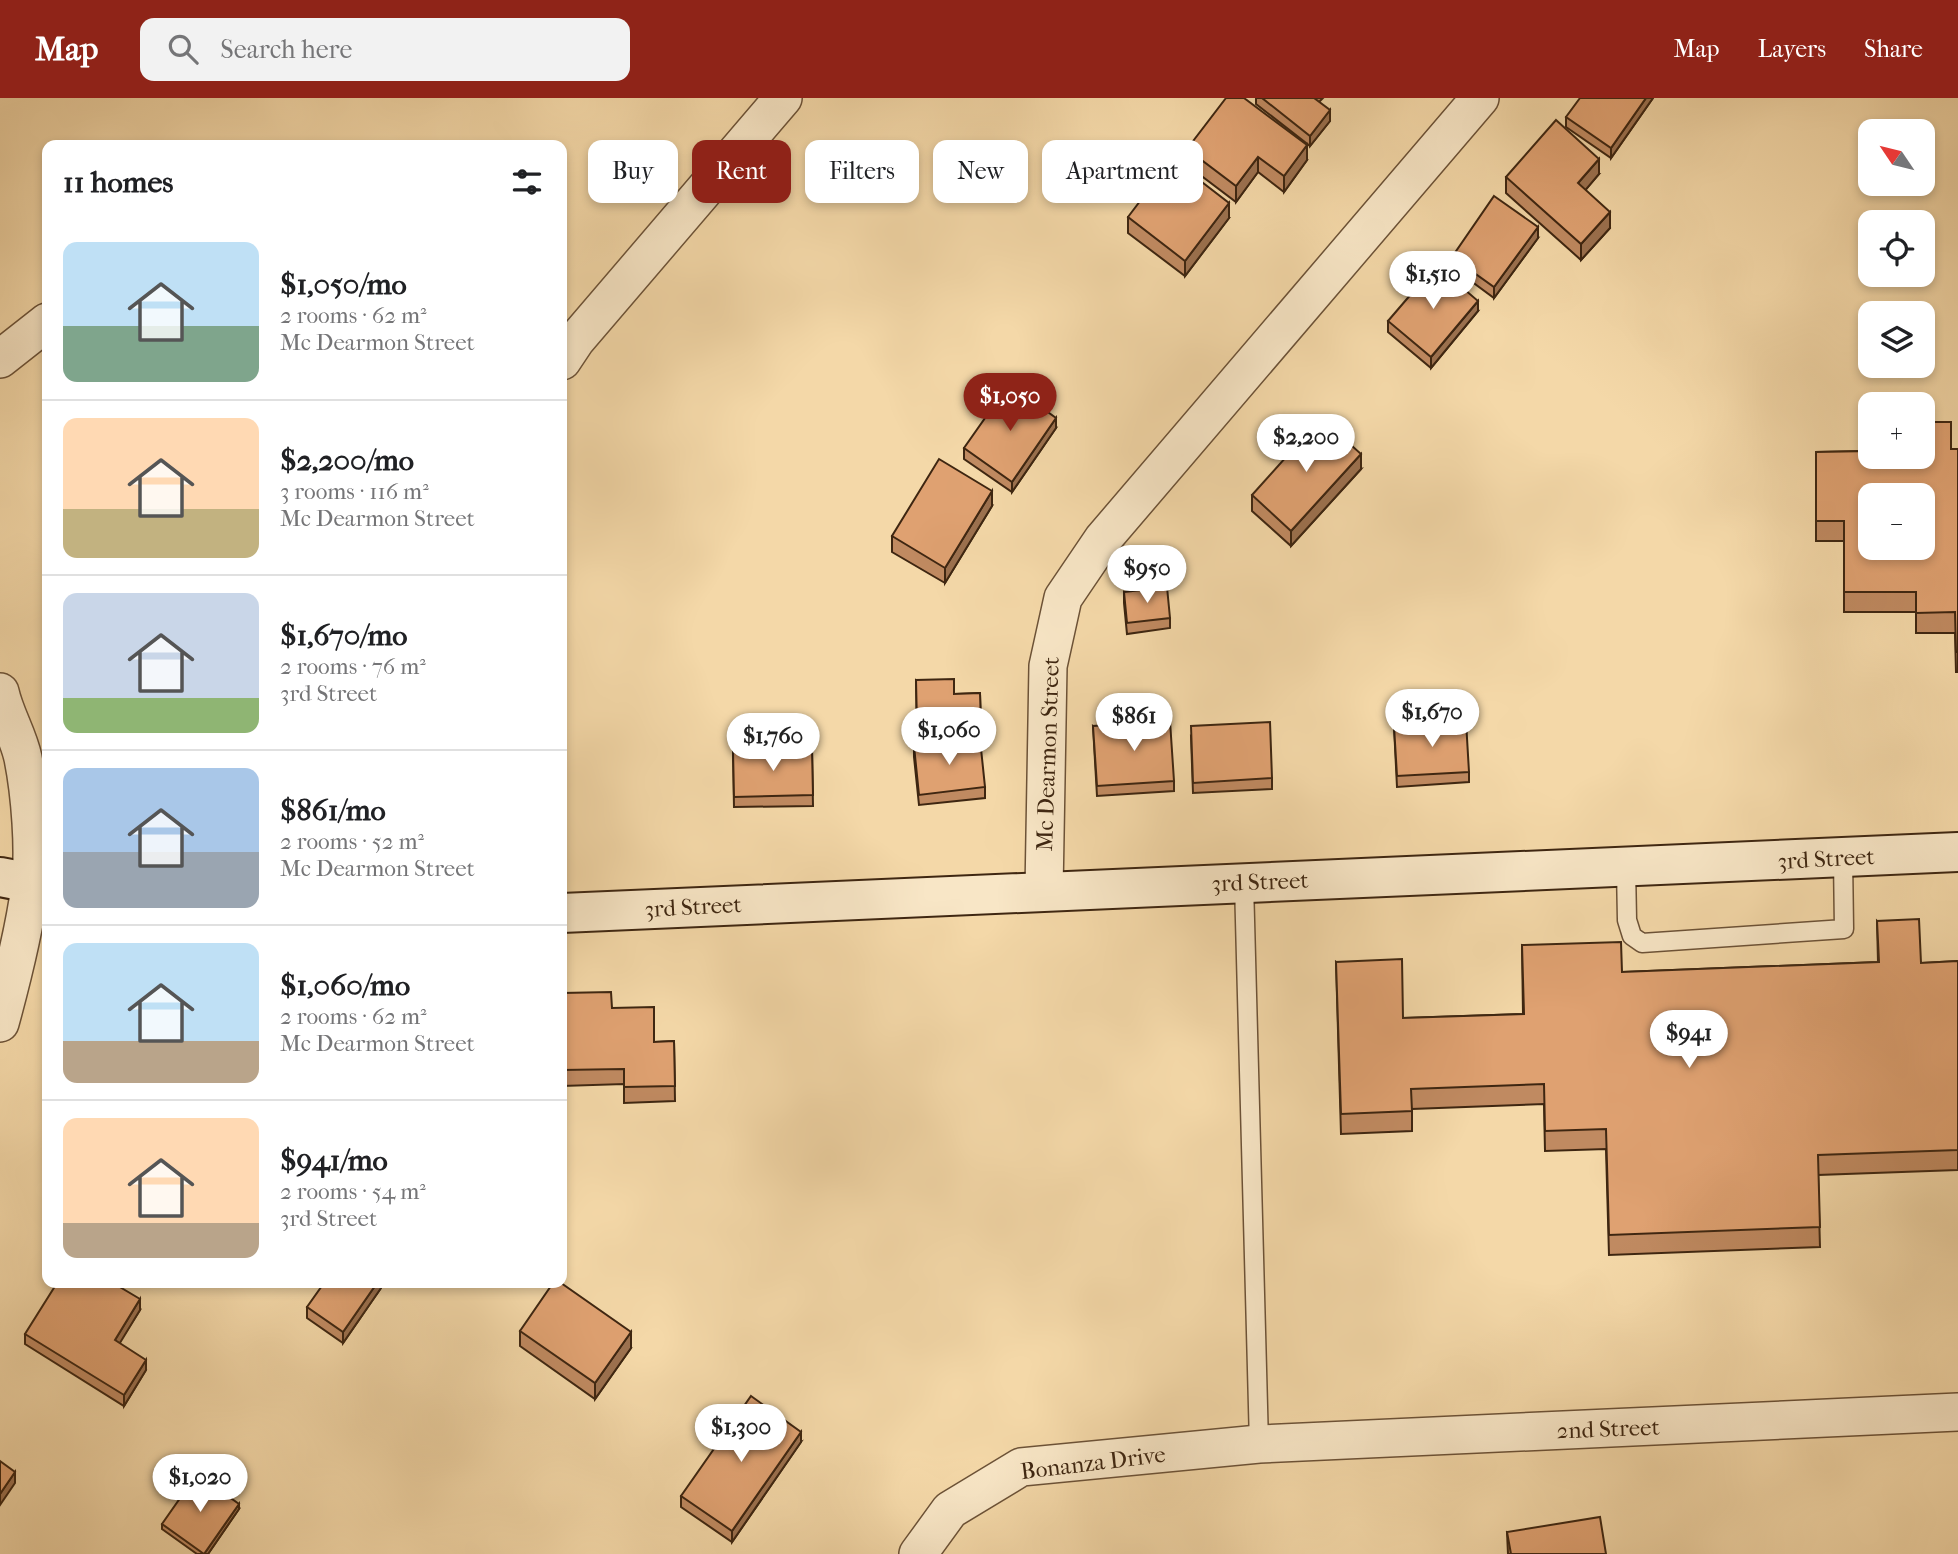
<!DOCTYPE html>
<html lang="en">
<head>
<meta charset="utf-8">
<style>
	body { margin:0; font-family:"IM FELL French Canon",serif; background:#f2f2f2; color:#202124; height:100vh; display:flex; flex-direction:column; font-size:26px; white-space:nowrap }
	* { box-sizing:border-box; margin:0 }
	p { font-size:23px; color:#757577 }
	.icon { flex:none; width:38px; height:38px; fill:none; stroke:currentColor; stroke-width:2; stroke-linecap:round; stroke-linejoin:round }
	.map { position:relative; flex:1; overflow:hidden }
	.details { position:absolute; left:42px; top:42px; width:525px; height:1148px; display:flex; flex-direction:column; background:#fff; border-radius:14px; box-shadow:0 4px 10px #0003 }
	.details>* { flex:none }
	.hud { position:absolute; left:588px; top:42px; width:665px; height:63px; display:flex; gap:14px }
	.needle { width:46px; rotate:305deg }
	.buttons { position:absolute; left:1858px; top:21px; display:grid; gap:14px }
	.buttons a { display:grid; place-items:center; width:77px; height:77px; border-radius:14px; background:#fff; box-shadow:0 4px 10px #0003; font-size:35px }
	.price { position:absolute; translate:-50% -60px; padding:0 16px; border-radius:24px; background:#fff; color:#222; font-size:23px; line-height:46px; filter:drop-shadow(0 2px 4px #0008) }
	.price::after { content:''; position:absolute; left:50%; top:42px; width:21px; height:16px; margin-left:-10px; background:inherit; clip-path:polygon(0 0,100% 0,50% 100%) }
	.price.active { background:#8f2418; color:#fff }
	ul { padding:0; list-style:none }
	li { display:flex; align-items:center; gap:21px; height:175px; padding:0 21px }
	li+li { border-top:2px solid #e0e0e0 }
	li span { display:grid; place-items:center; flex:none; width:196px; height:140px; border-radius:14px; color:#555 }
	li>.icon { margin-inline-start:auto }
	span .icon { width:84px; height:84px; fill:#fffc; stroke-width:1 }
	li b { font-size:30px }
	h2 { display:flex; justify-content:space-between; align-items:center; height:84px; padding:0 21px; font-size:30px }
	.pill { padding:0 24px; border-radius:14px; background:#fff; box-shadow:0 4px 10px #0003; font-size:24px; line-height:63px }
	.pill.active { background:#8f2418; color:#fff }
	header { display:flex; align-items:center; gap:42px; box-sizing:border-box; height:98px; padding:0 35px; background:#8f2418; color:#fff }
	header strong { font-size:33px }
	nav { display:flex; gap:38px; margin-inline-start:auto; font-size:24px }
	.search { width:490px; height:63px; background:#f2f2f2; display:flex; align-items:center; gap:18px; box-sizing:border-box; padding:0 24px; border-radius:14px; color:#757577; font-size:26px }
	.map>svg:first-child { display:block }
</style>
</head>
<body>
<header>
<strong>Map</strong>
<div class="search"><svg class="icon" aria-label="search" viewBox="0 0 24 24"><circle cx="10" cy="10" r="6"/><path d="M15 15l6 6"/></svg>Search here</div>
<nav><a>Map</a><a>Layers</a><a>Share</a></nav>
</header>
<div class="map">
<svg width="1958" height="1456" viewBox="0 0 1958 1456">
	<rect width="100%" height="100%" fill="#f4d8a8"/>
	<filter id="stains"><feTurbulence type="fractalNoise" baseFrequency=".00286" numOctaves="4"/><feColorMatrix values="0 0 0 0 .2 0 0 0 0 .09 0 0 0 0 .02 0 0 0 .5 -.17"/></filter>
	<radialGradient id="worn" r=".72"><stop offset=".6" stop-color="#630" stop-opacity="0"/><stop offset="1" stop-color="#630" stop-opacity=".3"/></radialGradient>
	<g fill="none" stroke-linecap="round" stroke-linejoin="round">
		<g stroke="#6c5237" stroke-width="21">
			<g id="lane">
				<polyline points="1626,770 1627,822 1632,838 1642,845 1844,831 1843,760"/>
				<polyline points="1244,785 1259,1346"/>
			</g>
		</g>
		<g stroke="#6c5237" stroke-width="40">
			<g id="street">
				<polyline points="0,261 47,224"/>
				<polyline points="562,263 576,242 783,0"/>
				<path d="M0 594C5 617 18 637 23 660 30 695 35 753 30 789 24 835 12 881 0 925"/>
				<polyline points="1044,793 1048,568 1063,500 1103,441 1480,0"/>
				<polyline points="918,1456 950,1412 1021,1369 1259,1346 1958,1314"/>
			</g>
		</g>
		<g stroke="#3e2611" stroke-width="42">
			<g id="secondary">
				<polyline points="0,779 47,788"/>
				<polyline points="562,815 1958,754"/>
			</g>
		</g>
		<use href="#lane" stroke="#f8e6c6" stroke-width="18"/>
		<use href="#street" stroke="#f8e6c6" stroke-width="37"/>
		<use href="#secondary" stroke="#f8e6c6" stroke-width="38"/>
	</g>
	<g fill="#c08a61" stroke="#3e2611" stroke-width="2">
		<polygon points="1256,0 1323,0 1319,4 1330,23 1310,48 1256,6"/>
		<polygon points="1653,0 1611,60 1566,29 1566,19"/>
		<polygon points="1187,51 1307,62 1284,94 1258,74 1236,104 1187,67"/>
		<polygon points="1599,76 1585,92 1610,130 1581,162 1506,95 1506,79"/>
		<polygon points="1128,119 1229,120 1185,178 1128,135"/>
		<polygon points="1538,140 1494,200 1452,169 1452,159"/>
		<polygon points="1478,213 1431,270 1388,234 1388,223"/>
		<polygon points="1056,330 1012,394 964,361 964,350"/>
		<polygon points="1958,351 1958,574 1956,574 1955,535 1916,535 1916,514 1844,514 1844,443 1816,443 1816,354"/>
		<polygon points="1361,371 1291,448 1252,413 1252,397"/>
		<polygon points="992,408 945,485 892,454 892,438"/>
		<polygon points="1124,494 1170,520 1170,530 1127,536 1124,505"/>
		<polygon points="916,582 954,596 980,595 981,636 917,638"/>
		<polygon points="1093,628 1174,683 1174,693 1097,698"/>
		<polygon points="1394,628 1469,674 1469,684 1397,689"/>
		<polygon points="1191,638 1272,680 1272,691 1193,695"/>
		<polygon points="914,648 985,689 985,700 919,707 914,659"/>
		<polygon points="812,651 813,708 734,709 733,652"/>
		<polygon points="1877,823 1921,865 1958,863 1958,1072 1818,1077 1820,1149 1609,1157 1606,1051 1545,1053 1544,1006 1412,1011 1412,1033 1341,1036 1336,864 1403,920 1523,916 1522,847 1622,874 1878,864"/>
		<polygon points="562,895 612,910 654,944 674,943 675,1003 624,1005 624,986 562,988"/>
		<polygon points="381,1185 381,1190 343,1245 307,1220 307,1209"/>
		<polygon points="140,1212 119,1245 146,1272 124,1308 25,1246 25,1236"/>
		<polygon points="520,1233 631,1250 595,1301 520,1248"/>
		<polygon points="801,1344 732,1444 681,1409 681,1398"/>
		<polygon points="239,1411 208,1456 197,1456 162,1431 162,1426"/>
		<polygon points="1507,1434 1606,1456 1508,1456"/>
	</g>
	<g fill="#9c714f" stroke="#3e2611" stroke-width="2">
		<polygon points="1646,0 1653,0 1611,60 1611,50"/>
		<polygon points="1330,12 1330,23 1310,48 1310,38"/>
		<polygon points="1307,47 1307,62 1284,94 1284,78"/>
		<polygon points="1258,59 1258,74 1236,104 1236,88"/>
		<polygon points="1599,61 1599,76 1578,101 1578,85"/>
		<polygon points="1229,105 1229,120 1185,178 1185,163"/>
		<polygon points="1610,114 1610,130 1581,162 1581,146"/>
		<polygon points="1538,129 1538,140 1494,200 1494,189"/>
		<polygon points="1478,203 1478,213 1431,270 1431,259"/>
		<polygon points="1056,320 1056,330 1012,394 1012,384"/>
		<polygon points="1361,356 1361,371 1291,448 1291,433"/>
		<polygon points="992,393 992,408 945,485 945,470"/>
		<polygon points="377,1185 381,1185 381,1190 343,1245 343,1234"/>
		<polygon points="140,1201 140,1212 115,1253 115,1242"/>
		<polygon points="631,1234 631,1250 595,1301 595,1285"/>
		<polygon points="146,1262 146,1272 124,1308 124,1297"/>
		<polygon points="801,1334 801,1344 732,1444 732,1433"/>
		<polygon points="15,1374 15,1385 0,1407 0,1396"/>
		<polygon points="239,1406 239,1411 208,1456 204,1456"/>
	</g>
	<g fill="#dfa171" stroke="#3e2611" stroke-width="2" fill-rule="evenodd">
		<polygon points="1226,0 1244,0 1307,47 1284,78 1258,59 1236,88 1187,51"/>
		<polygon points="1262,0 1314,0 1330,12 1310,38"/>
		<polygon points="1580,0 1646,0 1611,50 1566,19"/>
		<polygon points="1556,22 1599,61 1578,85 1610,114 1581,146 1506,79"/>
		<polygon points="1172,61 1229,105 1185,163 1128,119"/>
		<polygon points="1494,98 1538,129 1494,189 1452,159"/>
		<polygon points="1436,167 1478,203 1431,259 1388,223"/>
		<polygon points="1009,286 1056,320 1012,384 964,350"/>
		<polygon points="1321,320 1361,356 1291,433 1252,397"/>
		<path d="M1923 324H1951V351H1958V554H1956L1955 514 1916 515V494H1844V423H1816V354L1871 353V359H1923ZM1871 397H1923V450H1871Z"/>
		<polygon points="939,361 992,393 945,470 892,438"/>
		<polygon points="1167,489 1170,520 1127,525 1124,494"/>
		<polygon points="954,581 954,596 980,595 981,625 917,627 916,582"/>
		<polygon points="1170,623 1174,683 1097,688 1093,628"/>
		<polygon points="1466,623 1469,674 1397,678 1394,628"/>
		<polygon points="1270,624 1272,680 1193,685 1191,628"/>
		<polygon points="980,641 985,689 919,697 914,648"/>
		<polygon points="812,651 813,697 734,699 733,652"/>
		<polygon points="1919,821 1921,865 1958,863 1958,1052 1818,1057 1820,1129 1609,1137 1606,1031 1545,1033 1544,986 1411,991 1412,1013 1341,1016 1336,864 1402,861 1403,920 1524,916 1522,847 1621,844 1622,874 1879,864 1877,823"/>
		<polygon points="611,894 612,910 654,909 654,944 674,943 675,988 624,989 624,971 562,972 562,895"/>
		<polygon points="57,1185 113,1185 140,1201 115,1242 146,1262 124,1297 25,1236"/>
		<polygon points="324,1185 377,1185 343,1234 307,1209"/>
		<polygon points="553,1185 561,1185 631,1234 595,1285 520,1233"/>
		<polygon points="751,1298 801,1334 732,1433 681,1398"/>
		<polygon points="0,1363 15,1374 0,1396"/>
		<polygon points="197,1376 239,1406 204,1456 162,1426"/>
		<polygon points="1600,1419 1606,1456 1511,1456 1507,1434"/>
	</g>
	<g text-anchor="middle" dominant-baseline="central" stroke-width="7" stroke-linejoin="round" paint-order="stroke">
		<g font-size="23" fill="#3e2611" stroke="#f8e6c6">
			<text transform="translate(1048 656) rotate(-88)">Mc Dearmon Street</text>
			<text transform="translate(1826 761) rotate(-3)">3rd Street</text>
			<text transform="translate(1260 784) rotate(-2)">3rd Street</text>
			<text transform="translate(693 809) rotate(-3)">3rd Street</text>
			<text transform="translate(1608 1331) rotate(-2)">2nd Street</text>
			<text transform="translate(1093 1365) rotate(-7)">Bonanza Drive</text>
		</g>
	</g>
	<rect width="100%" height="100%" filter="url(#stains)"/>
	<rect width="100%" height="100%" fill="url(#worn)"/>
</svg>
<div class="buttons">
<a><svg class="needle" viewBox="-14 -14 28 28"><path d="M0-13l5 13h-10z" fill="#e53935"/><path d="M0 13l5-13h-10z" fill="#757577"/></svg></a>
<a><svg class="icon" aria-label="locate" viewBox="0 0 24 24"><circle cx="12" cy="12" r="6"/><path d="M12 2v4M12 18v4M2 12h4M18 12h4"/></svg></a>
<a><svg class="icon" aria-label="layers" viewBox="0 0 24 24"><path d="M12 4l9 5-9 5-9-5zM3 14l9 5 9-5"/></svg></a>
<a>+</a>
<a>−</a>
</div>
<b class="price" style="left:1433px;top:213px">$1,510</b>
<b class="price active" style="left:1010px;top:335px">$1,050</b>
<b class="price" style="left:1306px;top:376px">$2,200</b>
<b class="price" style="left:1147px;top:507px">$950</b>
<b class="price" style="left:1432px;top:651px">$1,670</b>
<b class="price" style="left:1134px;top:655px">$861</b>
<b class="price" style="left:949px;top:669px">$1,060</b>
<b class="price" style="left:773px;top:675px">$1,760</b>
<b class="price" style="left:1689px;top:972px">$941</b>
<b class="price" style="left:741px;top:1366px">$1,300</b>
<b class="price" style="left:200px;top:1416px">$1,020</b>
<div class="hud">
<a class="pill">Buy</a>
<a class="pill active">Rent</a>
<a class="pill">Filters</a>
<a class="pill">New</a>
<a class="pill">Apartment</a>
</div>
<section class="details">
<h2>11 homes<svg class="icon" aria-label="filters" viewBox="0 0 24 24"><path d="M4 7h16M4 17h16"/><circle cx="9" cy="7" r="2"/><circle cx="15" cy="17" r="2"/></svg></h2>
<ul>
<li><span style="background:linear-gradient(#bfe0f5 60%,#7fa58c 0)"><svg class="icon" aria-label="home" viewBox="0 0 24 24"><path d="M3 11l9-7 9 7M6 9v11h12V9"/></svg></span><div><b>$1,050/mo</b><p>2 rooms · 62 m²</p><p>Mc Dearmon Street</p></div></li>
<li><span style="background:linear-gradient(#ffd9b3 65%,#c2b280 0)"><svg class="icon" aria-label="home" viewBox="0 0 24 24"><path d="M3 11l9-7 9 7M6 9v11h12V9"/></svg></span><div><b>$2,200/mo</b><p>3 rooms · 116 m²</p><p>Mc Dearmon Street</p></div></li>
<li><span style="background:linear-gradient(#c9d6e8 75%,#8fb573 0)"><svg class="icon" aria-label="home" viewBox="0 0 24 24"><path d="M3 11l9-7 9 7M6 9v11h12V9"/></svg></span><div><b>$1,670/mo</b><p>2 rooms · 76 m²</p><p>3rd Street</p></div></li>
<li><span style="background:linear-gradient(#a9c7e8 60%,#9aa5b1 0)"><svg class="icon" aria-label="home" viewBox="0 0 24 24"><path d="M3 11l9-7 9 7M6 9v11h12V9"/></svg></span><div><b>$861/mo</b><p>2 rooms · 52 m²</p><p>Mc Dearmon Street</p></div></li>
<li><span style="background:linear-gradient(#bfe0f5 70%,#b9a48a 0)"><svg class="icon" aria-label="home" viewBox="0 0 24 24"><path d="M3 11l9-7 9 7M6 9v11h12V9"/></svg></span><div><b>$1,060/mo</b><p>2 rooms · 62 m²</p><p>Mc Dearmon Street</p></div></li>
<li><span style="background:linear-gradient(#ffd9b3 75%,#b9a48a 0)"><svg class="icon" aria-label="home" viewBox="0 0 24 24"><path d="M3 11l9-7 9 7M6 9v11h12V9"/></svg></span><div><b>$941/mo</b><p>2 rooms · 54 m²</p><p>3rd Street</p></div></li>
</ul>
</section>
</div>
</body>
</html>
